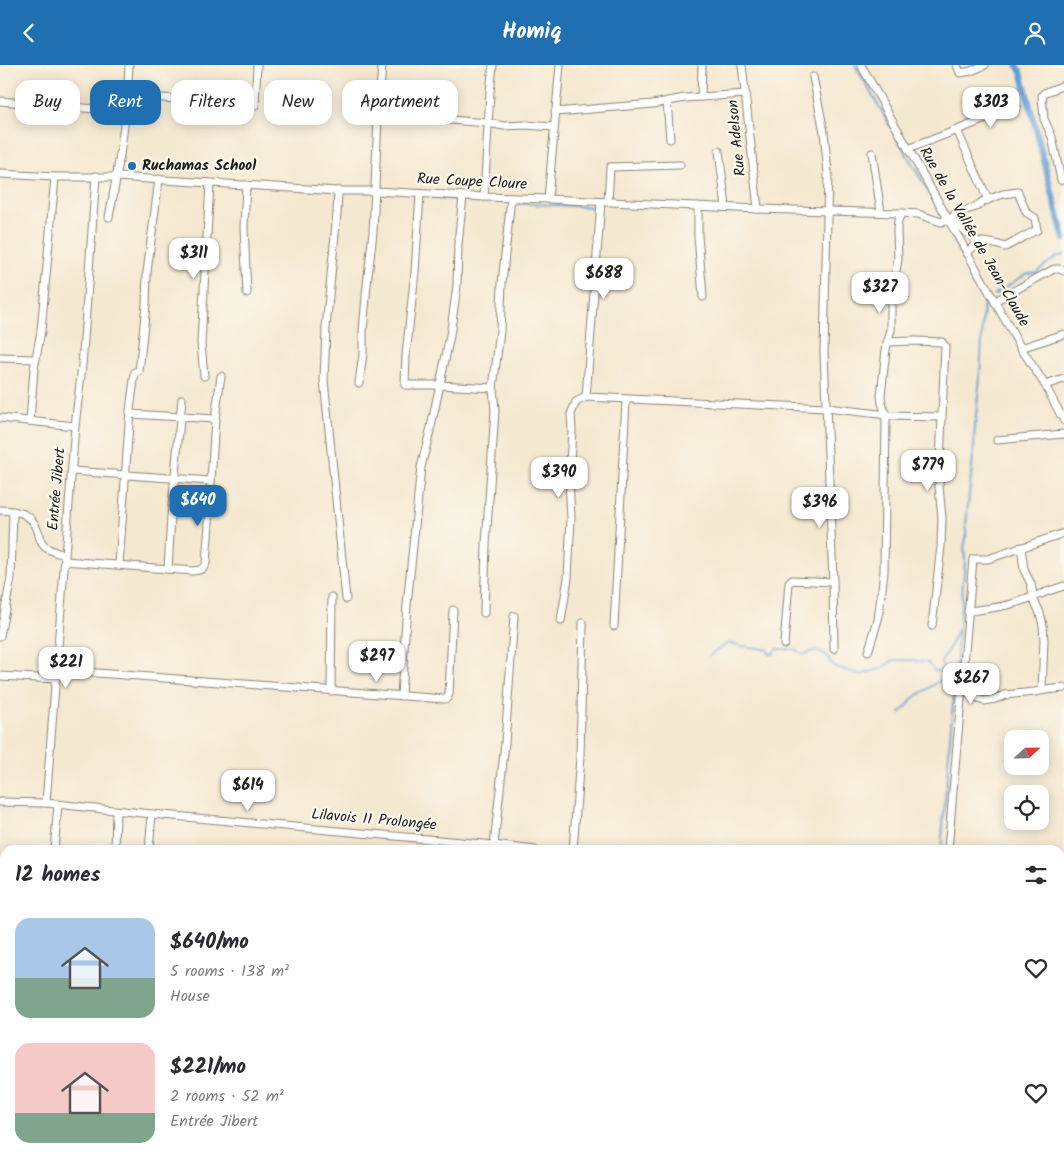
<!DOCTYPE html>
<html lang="en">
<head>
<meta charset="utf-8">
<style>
	body { margin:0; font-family:Kalam,sans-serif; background:#f7f7f7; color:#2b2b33; height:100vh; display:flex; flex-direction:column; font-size:19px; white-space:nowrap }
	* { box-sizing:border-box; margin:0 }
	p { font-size:16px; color:#7c7c81 }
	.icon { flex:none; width:28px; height:28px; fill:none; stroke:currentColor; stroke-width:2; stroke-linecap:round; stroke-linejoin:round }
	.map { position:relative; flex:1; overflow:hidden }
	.sheet { position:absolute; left:0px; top:780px; width:1065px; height:321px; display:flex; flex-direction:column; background:#fff; border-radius:15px 15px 0 0; box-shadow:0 2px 12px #0003 }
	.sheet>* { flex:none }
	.banner { position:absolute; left:15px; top:15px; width:500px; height:45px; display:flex; gap:10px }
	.needle { width:32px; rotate:68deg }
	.fabs { position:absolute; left:1004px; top:665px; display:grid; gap:10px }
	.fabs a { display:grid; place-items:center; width:45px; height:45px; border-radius:10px; background:#fff; box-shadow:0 2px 12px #0003; font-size:25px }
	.price { position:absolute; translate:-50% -42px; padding:0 11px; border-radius:10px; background:#fff; color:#222; font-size:16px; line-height:32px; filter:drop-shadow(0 1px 2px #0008) }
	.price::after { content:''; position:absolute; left:50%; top:30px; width:15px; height:11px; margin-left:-8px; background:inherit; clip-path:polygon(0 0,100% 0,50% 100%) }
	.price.on { background:#1f6fb2; color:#fff }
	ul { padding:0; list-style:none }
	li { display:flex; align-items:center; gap:15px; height:125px; padding:0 15px }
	li span { display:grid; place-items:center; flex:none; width:140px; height:100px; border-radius:15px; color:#555 }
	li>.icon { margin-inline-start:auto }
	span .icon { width:60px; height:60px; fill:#fffc; stroke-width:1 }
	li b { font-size:21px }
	h2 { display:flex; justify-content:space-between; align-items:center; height:60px; padding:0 15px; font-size:21px }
	.tag { padding:0 18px; border-radius:15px; background:#fff; box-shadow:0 2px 12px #0003; font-size:18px; line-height:45px }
	.tag.on { background:#1f6fb2; color:#fff }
	header { display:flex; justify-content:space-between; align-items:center; height:65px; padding:0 15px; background:#1f6fb2; color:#fff; font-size:22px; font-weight:600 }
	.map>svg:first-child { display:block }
</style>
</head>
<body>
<header><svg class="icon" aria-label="back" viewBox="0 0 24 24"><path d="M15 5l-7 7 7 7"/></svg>Homiq<svg class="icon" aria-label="person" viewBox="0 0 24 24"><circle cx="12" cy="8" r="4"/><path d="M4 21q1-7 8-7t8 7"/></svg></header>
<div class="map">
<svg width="1064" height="1101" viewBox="0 0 1064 1101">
	<rect width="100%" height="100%" fill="#fbf7ec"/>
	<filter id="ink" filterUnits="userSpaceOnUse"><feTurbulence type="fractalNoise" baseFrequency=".02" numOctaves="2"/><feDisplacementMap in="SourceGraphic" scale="10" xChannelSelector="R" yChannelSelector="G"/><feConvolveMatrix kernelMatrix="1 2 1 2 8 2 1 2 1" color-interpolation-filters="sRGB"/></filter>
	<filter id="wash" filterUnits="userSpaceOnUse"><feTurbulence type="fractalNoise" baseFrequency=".0096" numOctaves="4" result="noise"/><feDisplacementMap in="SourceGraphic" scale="20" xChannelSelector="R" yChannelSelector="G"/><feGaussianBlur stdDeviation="1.12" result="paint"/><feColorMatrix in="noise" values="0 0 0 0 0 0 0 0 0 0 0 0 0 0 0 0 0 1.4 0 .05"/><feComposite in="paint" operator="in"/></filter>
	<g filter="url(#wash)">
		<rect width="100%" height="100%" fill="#f5e8d0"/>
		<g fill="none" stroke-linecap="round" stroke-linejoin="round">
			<g stroke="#629fd3" stroke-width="2">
				<polyline points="855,0 944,154"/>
				<polyline points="432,133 461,135"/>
				<polyline points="466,135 508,137"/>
				<polyline points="513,138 591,142"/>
				<polyline points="994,230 1027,208 1036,207 1056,192 1064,189"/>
				<path d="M710 590C715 587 723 580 727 579 733 577 737 581 743 581 751 583 759 582 767 585L769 589H772L776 584H794L803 589 813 586 826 589 833 601 860 610 883 603 893 595H911L928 597 934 605 939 606 943 604"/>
				<polyline points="900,648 906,643 912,634 946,612 941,597 951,580 958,564"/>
				<polyline points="941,785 959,562 965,496 964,483 966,473 966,459 974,382 975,360 980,311 984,236 946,158"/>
				<polyline points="1060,845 1064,846"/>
				<polyline points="1060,1049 1064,1049"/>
				<polyline points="907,1101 907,1096"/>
			</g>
			<polyline stroke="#629fd3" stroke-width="6" points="1017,0 1022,10 1064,174"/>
		</g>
	</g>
	<g filter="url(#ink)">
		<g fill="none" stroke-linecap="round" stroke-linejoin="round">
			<g stroke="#888276" stroke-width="9">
				<g id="minor">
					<polyline points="742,0 758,144"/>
					<polyline points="861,0 1021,283 1045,320 1064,356"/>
					<polyline points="957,0 960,8 971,6 985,0"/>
					<polyline points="813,12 824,67 828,108 824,288 833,517 834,584"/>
					<polyline points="128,30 255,41 257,0"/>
					<polyline points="701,32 702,0"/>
					<polyline points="0,36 96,44"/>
					<polyline points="667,36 670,74"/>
					<polyline points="555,47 653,39 685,33 746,29"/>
					<polyline points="378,52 412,52 488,58 504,61 525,60 554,62"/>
					<polyline points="957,65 1017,42"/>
					<polyline points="908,84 957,65 988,135"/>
					<polyline points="719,86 726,142"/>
					<polyline points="872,88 881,147"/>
					<polyline points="0,109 55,112 117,112 338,126 375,126 484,132 548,134 758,144 900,148 918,149 941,157 948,154"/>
					<polyline points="1061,115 1052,72 1044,54 1042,31 1044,28 1064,20"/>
					<polyline points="246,120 244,162 247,228"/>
					<polyline points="338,126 337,148 326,263 324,315 346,534"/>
					<polyline points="420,129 415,207 406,290 405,320 440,320 493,323"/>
					<polyline points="484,132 490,27 493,0"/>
					<polyline points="548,134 560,0"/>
					<polyline points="608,137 610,102 680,100"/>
					<polyline points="698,141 698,171 703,232"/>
					<path d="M109 152C119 102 127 51 129 0"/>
					<polyline points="951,154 978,177"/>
					<path d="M949 157 956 148 976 142 982 137 992 133 1003 129 1018 127 1026 147 1035 153 1037 165C1026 170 1015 177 1005 182 995 178 988 177 978 177L967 188"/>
					<polyline points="995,236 1054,204 1060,204 1064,206"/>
					<polyline points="887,277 915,276 942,277 945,281 939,421 942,453 941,481 932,561"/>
					<polyline points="1021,283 1064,269"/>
					<polyline points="0,293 36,294"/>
					<polyline points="139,307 146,240 147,207 159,114"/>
					<polyline points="204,311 201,278 210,118"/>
					<polyline points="359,318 363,289 363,266 367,220 373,167 378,52 382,0"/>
					<polyline points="1045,320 1064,314"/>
					<polyline points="586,332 601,137"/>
					<polyline points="130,349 215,354 211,416"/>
					<polyline points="0,353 75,361"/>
					<polyline points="215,354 221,311"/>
					<polyline points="30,356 34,304 41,266 55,112"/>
					<polyline points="997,375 1064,369"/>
					<path d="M0 445C18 446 31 447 38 466 39 471 40 477 44 481 49 486 58 488 65 490"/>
					<polyline points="1021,482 1024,505 1031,519 1034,535 1040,548 1043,560 1044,576 1042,625"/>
					<path d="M65 496 193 506C200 505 203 505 206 498L210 445 211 416 72 406"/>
					<polyline points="119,500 130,345 135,307"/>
					<polyline points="168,504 171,452 182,334"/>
					<path d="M968 546C984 544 1000 543 1015 538 1032 533 1047 526 1064 521"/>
					<polyline points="484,548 486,479 495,346 493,323 500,266 502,218 511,133"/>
					<polyline points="561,556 568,513 571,453 569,413 572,366 571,349 576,337 586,332 826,343 879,349 886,351 942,352"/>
					<polyline points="614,561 626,335"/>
					<polyline points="0,571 11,513 13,446"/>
					<polyline points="784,579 789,518 792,515 833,517"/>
					<polyline points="868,587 878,555 884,507 886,351 882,338 881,331 886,284 891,265 891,238 894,230 894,219 898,194 897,165 898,155 902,148"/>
					<polyline points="56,605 445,634 447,633 449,629 453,545"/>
					<polyline points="0,611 56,614"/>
					<polyline points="961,622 975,633 984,636 995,634 1005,630 1034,627 1046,625 1064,623"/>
					<polyline points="331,626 332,532"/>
					<polyline points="401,631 407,540 421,402 431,362 450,271 457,221 458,179 463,131"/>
					<polyline points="0,737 46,738 152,749 494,780 535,785"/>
					<polyline points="46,738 75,361 82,301 96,111"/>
					<polyline points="494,780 505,678 514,551"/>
					<polyline points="54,785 58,740"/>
					<polyline points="115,785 116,746"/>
					<polyline points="149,785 152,749"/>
					<polyline points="573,785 580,692 583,558"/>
					<polyline points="948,785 973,494 988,494 1064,468"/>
					<polyline points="1060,840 1064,840"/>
					<polyline points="0,1016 5,1016"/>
					<polyline points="216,1096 269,1101"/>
					<polyline points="35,1101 35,1096"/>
					<polyline points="125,1101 126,1096"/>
					<polyline points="278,1101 279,1096"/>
					<polyline points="574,1101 575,1096"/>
					<polyline points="629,1101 629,1096"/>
					<polyline points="708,1101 708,1096"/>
				</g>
			</g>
			<use href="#minor" stroke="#fff" stroke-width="7"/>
		</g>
	</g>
	<circle fill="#1f6fb2" stroke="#fbf7ec" stroke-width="2" cx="132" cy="101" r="5"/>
	<g text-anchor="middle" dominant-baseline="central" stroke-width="4.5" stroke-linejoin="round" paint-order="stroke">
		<g font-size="15" fill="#1c1c1c" stroke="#fbf7ec">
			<text transform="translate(737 73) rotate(-96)">Rue Adelson</text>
			<text transform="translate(472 117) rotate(3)">Rue Coupe Cloure</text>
			<text transform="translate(974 172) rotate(60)">Rue de la Vallée de Jean-Claude</text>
			<text transform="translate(57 424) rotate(-85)">Entrée Jibert</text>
			<text transform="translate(374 755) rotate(5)">Lilavois 11 Prolongée</text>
		</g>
		<g font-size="15" font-weight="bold" fill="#1c1c1c" stroke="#fbf7ec" text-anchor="start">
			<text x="142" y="101">Ruchamas School</text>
		</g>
	</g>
</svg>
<div class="fabs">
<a><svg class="needle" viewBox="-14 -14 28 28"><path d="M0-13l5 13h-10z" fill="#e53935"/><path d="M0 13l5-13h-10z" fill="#7c7c81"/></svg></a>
<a><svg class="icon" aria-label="locate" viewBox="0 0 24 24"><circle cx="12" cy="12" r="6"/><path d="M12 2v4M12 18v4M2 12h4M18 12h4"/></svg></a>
</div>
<b class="price" style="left:991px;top:64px">$303</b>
<b class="price" style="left:194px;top:215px">$311</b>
<b class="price" style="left:604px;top:235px">$688</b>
<b class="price" style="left:880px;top:249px">$327</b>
<b class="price" style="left:928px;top:427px">$779</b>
<b class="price" style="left:559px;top:434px">$390</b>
<b class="price on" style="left:198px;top:462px">$640</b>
<b class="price" style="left:820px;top:464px">$396</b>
<b class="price" style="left:377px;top:618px">$297</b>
<b class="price" style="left:66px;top:624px">$221</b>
<b class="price" style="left:971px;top:640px">$267</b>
<b class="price" style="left:248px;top:747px">$614</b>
<div class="banner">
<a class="tag">Buy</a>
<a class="tag on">Rent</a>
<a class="tag">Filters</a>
<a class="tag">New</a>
<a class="tag">Apartment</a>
</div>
<section class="sheet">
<h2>12 homes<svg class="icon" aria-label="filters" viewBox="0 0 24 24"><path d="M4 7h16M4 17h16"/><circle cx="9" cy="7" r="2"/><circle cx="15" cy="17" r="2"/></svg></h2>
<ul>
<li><span style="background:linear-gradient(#a9c7e8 60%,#7fa58c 0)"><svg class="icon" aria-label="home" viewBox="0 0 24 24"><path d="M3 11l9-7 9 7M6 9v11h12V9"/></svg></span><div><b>$640/mo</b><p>5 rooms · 138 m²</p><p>House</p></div><svg class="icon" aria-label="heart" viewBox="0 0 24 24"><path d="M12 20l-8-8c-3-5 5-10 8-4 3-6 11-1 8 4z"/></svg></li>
<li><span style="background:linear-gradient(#f6c9c9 70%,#7fa58c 0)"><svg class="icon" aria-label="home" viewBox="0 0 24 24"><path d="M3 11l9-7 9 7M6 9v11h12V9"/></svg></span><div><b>$221/mo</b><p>2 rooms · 52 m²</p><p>Entrée Jibert</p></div><svg class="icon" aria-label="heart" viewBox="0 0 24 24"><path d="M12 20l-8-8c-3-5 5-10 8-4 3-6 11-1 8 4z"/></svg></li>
</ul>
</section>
</div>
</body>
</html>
